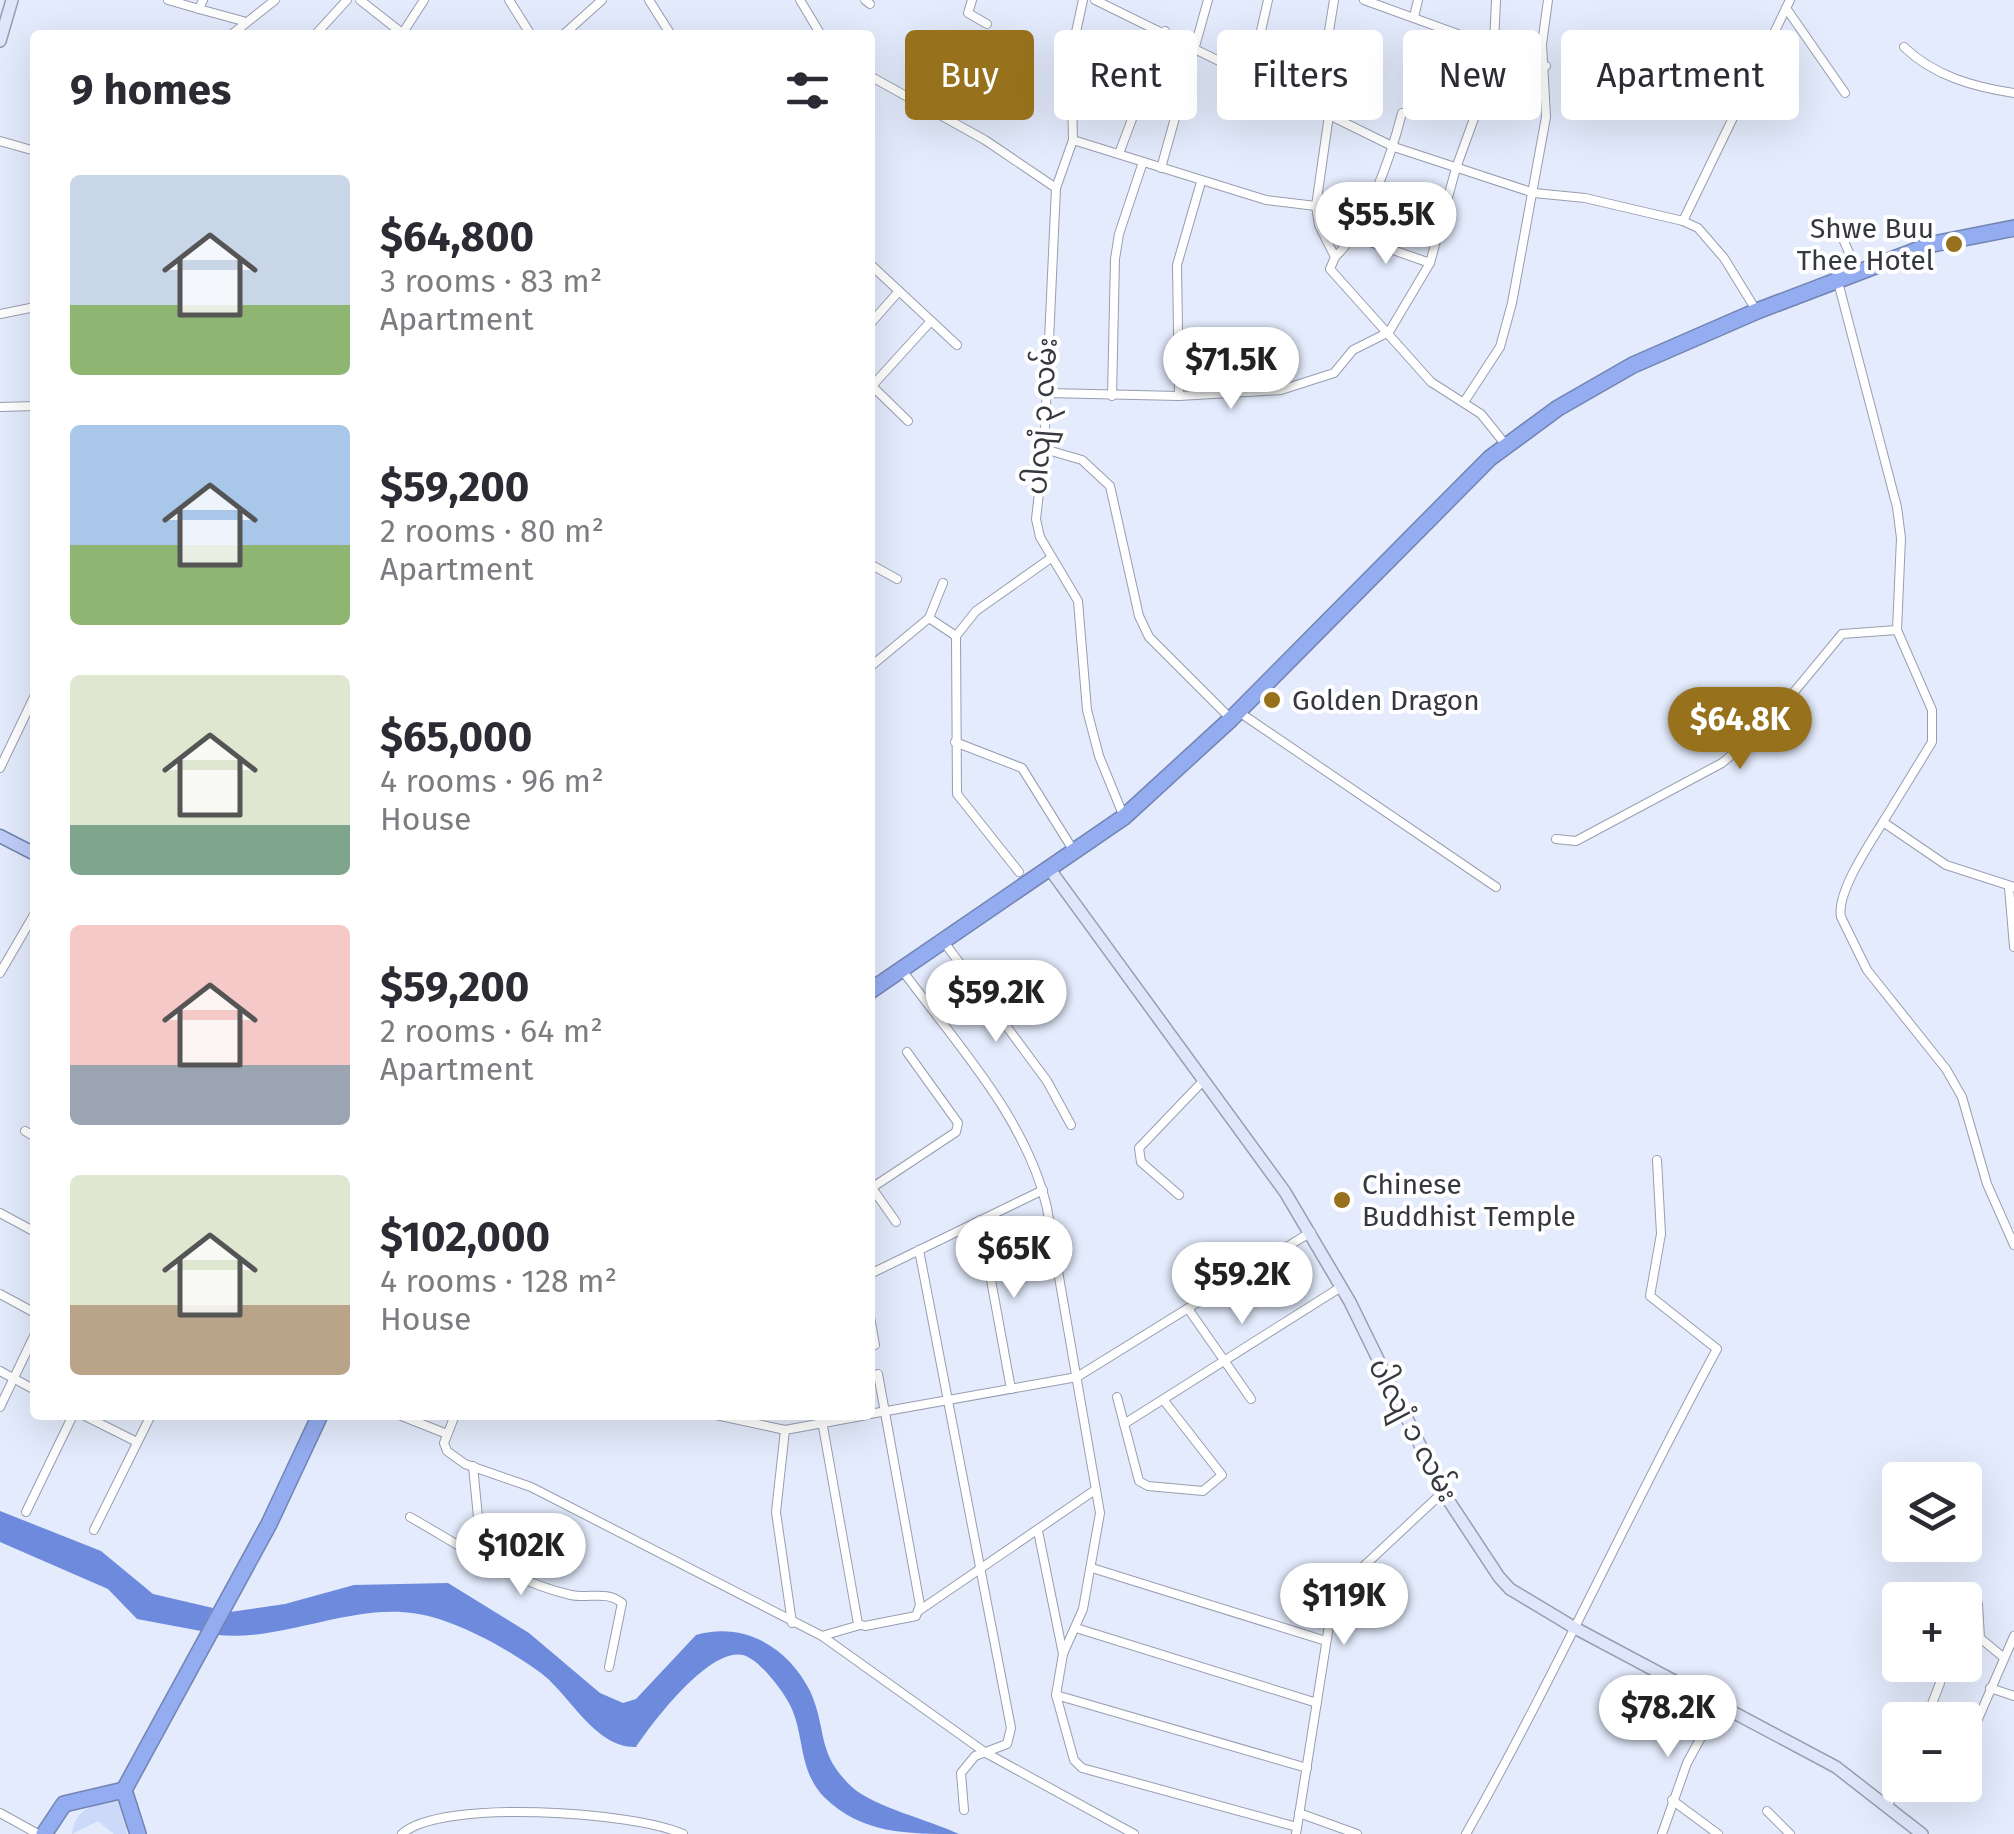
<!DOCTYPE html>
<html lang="en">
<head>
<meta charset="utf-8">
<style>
	body { margin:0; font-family:"Fira Sans","Noto Sans Myanmar",sans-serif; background:#f2f2f3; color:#2b2b33; height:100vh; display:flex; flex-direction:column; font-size:38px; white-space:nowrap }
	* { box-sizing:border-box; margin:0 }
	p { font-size:32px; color:#7c7c81 }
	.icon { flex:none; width:55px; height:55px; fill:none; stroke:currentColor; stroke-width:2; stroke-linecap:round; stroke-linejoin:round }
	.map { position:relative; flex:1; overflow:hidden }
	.side { position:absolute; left:30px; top:30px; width:845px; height:1390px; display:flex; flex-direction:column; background:#fff; border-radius:10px; box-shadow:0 10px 40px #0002 }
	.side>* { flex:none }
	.hud { position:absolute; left:905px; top:30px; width:950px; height:90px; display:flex; gap:20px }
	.controls { position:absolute; left:1882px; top:1462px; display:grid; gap:20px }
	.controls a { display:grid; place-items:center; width:100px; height:100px; border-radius:10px; background:#fff; box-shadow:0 10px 40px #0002; font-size:50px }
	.price { position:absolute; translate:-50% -85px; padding:0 22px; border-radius:35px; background:#fff; color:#222; font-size:32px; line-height:65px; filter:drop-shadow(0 2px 5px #0008) }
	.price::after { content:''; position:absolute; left:50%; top:60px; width:30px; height:22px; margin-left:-15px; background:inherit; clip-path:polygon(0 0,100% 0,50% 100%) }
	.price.selected { background:#97711b; color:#fff }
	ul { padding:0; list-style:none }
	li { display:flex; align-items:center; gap:30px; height:250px; padding:0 40px }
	li span { display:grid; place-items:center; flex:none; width:280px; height:200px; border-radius:10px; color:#555 }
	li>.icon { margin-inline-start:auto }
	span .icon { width:120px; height:120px; fill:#fffc; stroke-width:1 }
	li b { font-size:42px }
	h2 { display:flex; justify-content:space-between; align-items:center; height:120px; padding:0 40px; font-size:42px }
	.tag { padding:0 35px; border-radius:10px; background:#fff; box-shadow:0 10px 40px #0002; font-size:35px; line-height:90px }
	.tag.selected { background:#97711b; color:#fff }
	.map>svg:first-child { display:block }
</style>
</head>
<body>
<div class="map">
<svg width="2014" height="1834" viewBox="0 0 2014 1834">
	<rect width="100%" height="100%" fill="#e3ebfc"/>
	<path fill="#ccd9f9" d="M116 1798 121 1800 127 1834H114L98 1821 72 1834C75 1808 94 1805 116 1798Z"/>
	<g fill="#6d8add">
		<polygon points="0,1511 101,1551 153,1594 213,1608 201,1631 137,1619 108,1589 0,1542"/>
		<path d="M448 1583 529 1633 600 1693 623 1703 636 1699 696 1635C745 1621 788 1648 810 1691 828 1730 815 1753 853 1788 875 1807 929 1820 959 1834 907 1834 862 1834 824 1797 798 1770 805 1735 790 1705 783 1691 759 1659 743 1655 709 1647 652 1723 636 1747 595 1748 570 1695 541 1673 509 1650 475 1631 439 1619 364 1594 293 1642 218 1635L230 1612 285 1604 354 1585Z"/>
	</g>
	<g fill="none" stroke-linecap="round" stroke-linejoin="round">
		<g stroke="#989eaf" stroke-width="10">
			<g id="street">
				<polyline points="168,0 199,9 203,0"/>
				<polyline points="360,0 402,33"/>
				<polyline points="509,0 531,35"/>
				<polyline points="649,0 671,35"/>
				<polyline points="800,0 821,35"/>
				<polyline points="865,0 870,4"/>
				<polyline points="972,0 968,13 987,24"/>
				<polyline points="1083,0 1071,55 1073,140 1056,188 1044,449 1036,519 1040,537 1078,601 1087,710 1099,756 1124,817"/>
				<polyline points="1095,0 1394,147 1534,193 1585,198 1683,221 1698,228 1724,258 1756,310"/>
				<polyline points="1334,0 1325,56 1340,78 1342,90 1329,115 1316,206 1319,225 1335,257 1330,269 1431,382 1481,414 1506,445"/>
				<polyline points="1364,0 1546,66"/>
				<polyline points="1786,8 1845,93"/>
				<polyline points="199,9 243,21"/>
				<polyline points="1414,17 1418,0"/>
				<polyline points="402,34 424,0"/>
				<polyline points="231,35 275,0"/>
				<polyline points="315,35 347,0"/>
				<polyline points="563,35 602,0"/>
				<path d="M1904 47C1934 76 1974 87 2014 93"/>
				<polyline points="1251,75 1268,0"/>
				<polyline points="870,76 985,140 1056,188"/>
				<polyline points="1073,140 1266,200 1316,206"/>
				<polyline points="0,141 35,151"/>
				<polyline points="1120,151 1165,31"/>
				<polyline points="1161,168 1208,0"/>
				<polyline points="1683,221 1790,0"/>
				<polyline points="1817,222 1840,232 1858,273"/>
				<polyline points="1353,236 1430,263"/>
				<path d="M1335 257C1367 227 1391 156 1402 113"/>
				<polyline points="870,264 957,345"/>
				<polyline points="1838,282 1897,507 1901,538 1897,630 1932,710 1932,742 1883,822 1946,865 2014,887"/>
				<polyline points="0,314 35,307"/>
				<polyline points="870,324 899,291"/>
				<polyline points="870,384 908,421"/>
				<polyline points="872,386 931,321"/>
				<polyline points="1047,393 1179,396 1281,390 1334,373 1353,350 1389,332 1430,263 1456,168 1480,102 1494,44 1496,0"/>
				<polyline points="1112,396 1115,259 1119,234 1143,162"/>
				<polyline points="1179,396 1177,265 1201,182"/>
				<polyline points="1464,402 1500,347 1512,303 1546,117 1542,44 1548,0"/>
				<polyline points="0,407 35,406"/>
				<polyline points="1044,449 1082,460 1110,486 1139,616 1149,637 1231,719"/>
				<polyline points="870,564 897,579"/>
				<polyline points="929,618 956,636"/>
				<polyline points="870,667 929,618 943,583"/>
				<polyline points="1239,712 1496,887"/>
				<polyline points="955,742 1022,768 1075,853"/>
				<polyline points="0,768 35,695"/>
				<path d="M1883 822C1870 843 1836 893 1841 917L1867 970 1946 1069 1962 1097 1987 1184 2014 1245"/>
				<polyline points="1556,839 1576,841 1722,763 1765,727 1842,634 1897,630"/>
				<polyline points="1019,872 957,794 956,636 976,611 1051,558"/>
				<polyline points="2009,887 2014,947"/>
				<polyline points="944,942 1047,1081 1071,1125"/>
				<path d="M902 970C955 1042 1027 1119 1047 1208L1100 1513 1083 1609 1063 1654 1056 1695 1074 1760 1082 1768 1297 1827"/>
				<polyline points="0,973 35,913"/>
				<polyline points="25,1131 35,1137"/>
				<polyline points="870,1185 896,1222"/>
				<polyline points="870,1189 956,1132 958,1123 907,1052"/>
				<polyline points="1179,1195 1141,1162 1139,1148 1204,1080"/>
				<polyline points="0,1213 35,1232"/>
				<polyline points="980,1220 1011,1389"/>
				<polyline points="919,1250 1011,1728 1007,1744 975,1756 961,1773 964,1810"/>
				<polyline points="870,1274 1043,1190"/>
				<polyline points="0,1294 35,1313"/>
				<polyline points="1189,1310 1251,1399"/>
				<polyline points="870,1317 875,1345"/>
				<polyline points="0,1371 35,1390"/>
				<polyline points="1117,1397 1139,1481 1148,1486 1203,1491 1222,1475 1165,1402"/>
				<polyline points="0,1407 35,1334"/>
				<polyline points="870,1414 1077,1377 1311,1232"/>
				<polyline points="83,1415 137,1442"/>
				<polyline points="399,1415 447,1434"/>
				<polyline points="455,1415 444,1443 447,1451 465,1464 531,1487 822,1636 860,1625"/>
				<polyline points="716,1415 785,1430 867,1415"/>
				<polyline points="821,1415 858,1624 865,1626 916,1616 920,1605 878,1374"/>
				<polyline points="1124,1424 1341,1287"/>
				<polyline points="785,1430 776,1512 792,1623"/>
				<polyline points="473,1466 482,1558"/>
				<polyline points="26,1512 73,1415"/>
				<path d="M410 1517C461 1546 513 1582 571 1595 589 1599 606 1590 622 1603L609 1667"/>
				<polyline points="94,1530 151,1415"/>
				<polyline points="1038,1531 1063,1654"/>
				<polyline points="1092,1568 1326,1641"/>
				<polyline points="1978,1604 1980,1638 2003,1657"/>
				<polyline points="920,1610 1095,1490"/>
				<polyline points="1076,1628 1317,1703"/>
				<polyline points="822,1636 986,1753 1134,1834"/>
				<polyline points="1990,1688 2014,1696"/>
				<polyline points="1056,1695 1307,1768"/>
				<polyline points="1932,1720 1930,1709 1940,1683"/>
				<polyline points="1965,1749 2014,1636"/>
				<polyline points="1672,1800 1718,1834"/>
				<polyline points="1887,1805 1901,1785"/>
				<polyline points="1767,1811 1790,1834"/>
				<polyline points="0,1813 38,1834"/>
				<polyline points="1299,1813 1357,1834"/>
				<path d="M402 1834C440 1798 635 1812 683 1834"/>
				<polyline points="1296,1834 1334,1594 1443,1492"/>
				<path d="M1466 1834C1556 1675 1630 1509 1717 1349L1650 1296 1661 1234 1657 1160"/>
				<polyline points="1662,1834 1687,1763 1719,1704"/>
			</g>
		</g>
		<g stroke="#989eaf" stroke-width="14">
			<g id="secondary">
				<polyline points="0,41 12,0"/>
				<polyline points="1051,871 1285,1192 1350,1302 1443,1492 1499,1577 1510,1589 1575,1628 1836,1767 1922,1834"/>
			</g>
		</g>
		<g stroke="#7384b3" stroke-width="15">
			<polyline id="primary" points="0,836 35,854"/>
		</g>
		<g stroke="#7384b3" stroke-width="18">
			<g id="highway">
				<polyline points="870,991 1124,817 1231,719 1490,458 1558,408 1633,365 1757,311 1933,244 2014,228"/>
				<polyline points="44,1834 64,1804 124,1790"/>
				<polyline points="138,1834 124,1790 269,1524 320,1415"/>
			</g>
		</g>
		<use href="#street" stroke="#fff" stroke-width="8"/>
		<use href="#secondary" stroke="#dfe6fb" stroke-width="11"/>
		<use href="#primary" stroke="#bfcef7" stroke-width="12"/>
		<use href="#highway" stroke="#94adf1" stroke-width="15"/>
	</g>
	<g fill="#97711b" stroke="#fff" stroke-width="4">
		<circle cx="1954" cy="244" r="10"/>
		<circle cx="1272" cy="700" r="10"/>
		<circle cx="1342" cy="1200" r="10"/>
	</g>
	<g text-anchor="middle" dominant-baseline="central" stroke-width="8" stroke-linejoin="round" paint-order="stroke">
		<g font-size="28" fill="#35383f" stroke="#fff" text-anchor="start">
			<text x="1934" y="228" text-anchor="end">Shwe Buu<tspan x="1934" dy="32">Thee Hotel</tspan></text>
			<text x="1292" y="700">Golden Dragon</text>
			<text x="1362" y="1184">Chinese<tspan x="1362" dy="32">Buddhist Temple</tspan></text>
		</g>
		<g font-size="28" fill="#35383f" stroke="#fff">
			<text transform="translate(1042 416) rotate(-86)">ပါလျံ ၃ လမ်း</text>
			<text transform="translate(1413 1430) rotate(62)">ပါလျံ ၁ လမ်း</text>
		</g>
	</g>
</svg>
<div class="controls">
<a><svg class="icon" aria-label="layers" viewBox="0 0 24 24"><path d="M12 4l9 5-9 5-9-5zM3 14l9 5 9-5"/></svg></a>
<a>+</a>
<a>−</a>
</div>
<b class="price" style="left:1386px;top:267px">$55.5K</b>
<b class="price" style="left:1231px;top:412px">$71.5K</b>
<b class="price selected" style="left:1740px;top:772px">$64.8K</b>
<b class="price" style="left:996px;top:1045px">$59.2K</b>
<b class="price" style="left:1014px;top:1301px">$65K</b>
<b class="price" style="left:1242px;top:1327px">$59.2K</b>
<b class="price" style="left:521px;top:1598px">$102K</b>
<b class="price" style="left:1344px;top:1648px">$119K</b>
<b class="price" style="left:1668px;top:1760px">$78.2K</b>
<div class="hud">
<a class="tag selected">Buy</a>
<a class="tag">Rent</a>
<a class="tag">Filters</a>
<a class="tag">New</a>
<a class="tag">Apartment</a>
</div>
<section class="side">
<h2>9 homes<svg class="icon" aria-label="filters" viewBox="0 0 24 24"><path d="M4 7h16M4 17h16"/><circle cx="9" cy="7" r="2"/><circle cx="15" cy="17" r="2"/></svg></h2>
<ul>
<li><span style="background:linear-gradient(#c9d6e8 65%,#8fb573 0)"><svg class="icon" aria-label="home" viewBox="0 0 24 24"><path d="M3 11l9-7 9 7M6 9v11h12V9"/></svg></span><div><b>$64,800</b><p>3 rooms · 83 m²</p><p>Apartment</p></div></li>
<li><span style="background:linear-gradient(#a9c7e8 60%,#8fb573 0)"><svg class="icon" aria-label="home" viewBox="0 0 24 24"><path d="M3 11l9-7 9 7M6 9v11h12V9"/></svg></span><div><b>$59,200</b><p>2 rooms · 80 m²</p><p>Apartment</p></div></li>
<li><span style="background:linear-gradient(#dfe7d0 75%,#7fa58c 0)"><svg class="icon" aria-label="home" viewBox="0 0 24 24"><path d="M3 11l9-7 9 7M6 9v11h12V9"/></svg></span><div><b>$65,000</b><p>4 rooms · 96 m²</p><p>House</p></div></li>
<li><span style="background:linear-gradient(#f6c9c9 70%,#9aa5b1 0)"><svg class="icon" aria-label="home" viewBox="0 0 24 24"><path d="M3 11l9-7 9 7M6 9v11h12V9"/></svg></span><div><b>$59,200</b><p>2 rooms · 64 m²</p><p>Apartment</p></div></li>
<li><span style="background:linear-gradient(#dfe7d0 65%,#b9a48a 0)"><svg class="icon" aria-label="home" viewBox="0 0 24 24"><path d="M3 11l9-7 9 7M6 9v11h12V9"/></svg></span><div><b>$102,000</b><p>4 rooms · 128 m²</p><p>House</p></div></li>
</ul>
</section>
</div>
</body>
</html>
